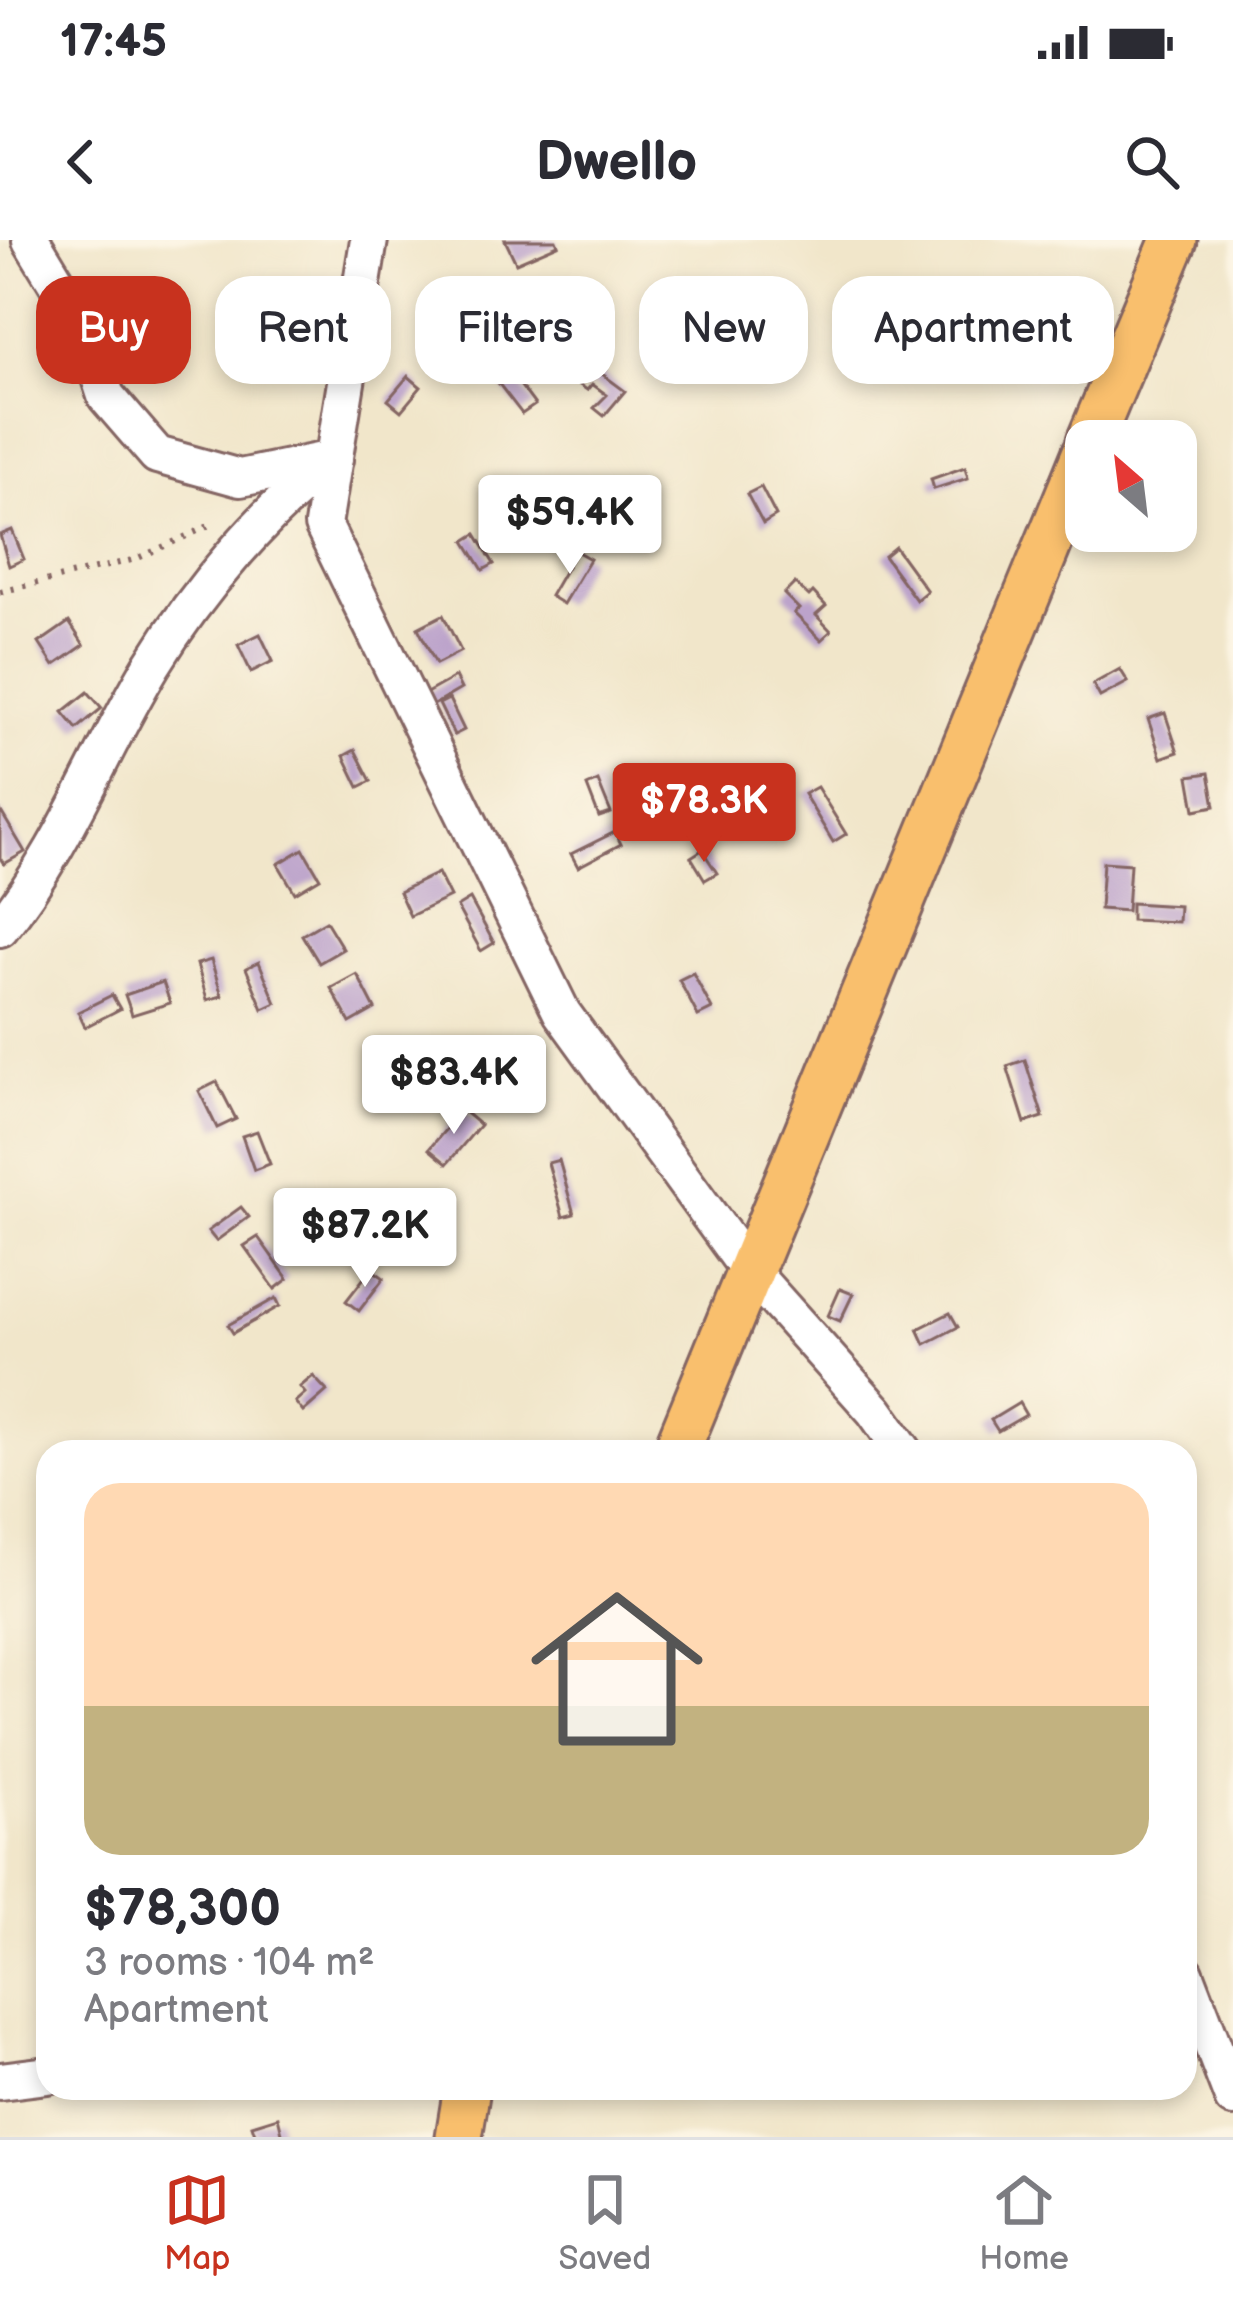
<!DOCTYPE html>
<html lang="en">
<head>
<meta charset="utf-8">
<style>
	body { margin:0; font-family:"Balsamiq Sans",sans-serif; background:#f2f2f3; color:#2b2b33; height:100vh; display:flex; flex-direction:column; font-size:45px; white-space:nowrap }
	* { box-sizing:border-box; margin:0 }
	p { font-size:39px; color:#7c7c81 }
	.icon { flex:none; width:66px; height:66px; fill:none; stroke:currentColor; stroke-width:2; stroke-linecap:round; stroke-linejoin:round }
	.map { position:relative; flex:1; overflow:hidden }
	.panel { position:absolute; left:36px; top:1200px; width:1161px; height:660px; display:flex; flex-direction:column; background:#fff; border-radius:36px; box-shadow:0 6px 18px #0003 }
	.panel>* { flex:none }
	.guide { position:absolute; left:36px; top:36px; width:1161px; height:108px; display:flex; gap:24px }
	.needle { width:78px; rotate:332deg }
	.fabs { position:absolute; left:1065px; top:180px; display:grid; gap:24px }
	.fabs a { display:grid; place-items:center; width:132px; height:132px; border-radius:24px; background:#fff; box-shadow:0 6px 18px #0003; font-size:60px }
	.price { position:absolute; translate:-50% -102px; padding:0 27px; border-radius:12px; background:#fff; color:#222; font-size:39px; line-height:78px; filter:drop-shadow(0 3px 6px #0008) }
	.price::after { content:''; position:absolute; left:50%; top:72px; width:36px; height:27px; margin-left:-18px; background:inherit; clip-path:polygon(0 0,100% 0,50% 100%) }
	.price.on { background:#c8321e; color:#fff }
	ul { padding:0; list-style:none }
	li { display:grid; align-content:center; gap:24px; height:636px; padding:0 48px }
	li+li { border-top:3px solid #e1e1e2 }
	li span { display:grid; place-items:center; height:372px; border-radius:36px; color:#555 }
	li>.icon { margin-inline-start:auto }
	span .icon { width:216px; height:216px; fill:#fffc; stroke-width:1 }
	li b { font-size:51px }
	.tag { padding:0 42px; border-radius:36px; background:#fff; box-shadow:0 6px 18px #0003; font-size:42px; line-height:108px }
	.tag.on { background:#c8321e; color:#fff }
	.status { display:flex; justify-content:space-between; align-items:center; height:84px; padding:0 60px; background:#fff; direction:ltr }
	.status svg { height:33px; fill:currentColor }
	header { display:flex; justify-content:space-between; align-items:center; height:156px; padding:0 48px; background:#fff; font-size:54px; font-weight:800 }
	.tabs { display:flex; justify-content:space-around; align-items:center; height:168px; border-top:3px solid #e1e1e2; background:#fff; font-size:33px; color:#7c7c81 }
	.tabs a { display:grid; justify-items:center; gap:6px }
	.tabs .on { color:#c8321e }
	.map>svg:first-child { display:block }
</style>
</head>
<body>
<div class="status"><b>17:45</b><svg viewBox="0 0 49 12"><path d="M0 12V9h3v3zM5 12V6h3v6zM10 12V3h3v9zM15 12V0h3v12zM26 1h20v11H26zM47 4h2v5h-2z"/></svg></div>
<header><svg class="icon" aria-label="back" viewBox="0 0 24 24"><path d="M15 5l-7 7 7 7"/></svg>Dwello<svg class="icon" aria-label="search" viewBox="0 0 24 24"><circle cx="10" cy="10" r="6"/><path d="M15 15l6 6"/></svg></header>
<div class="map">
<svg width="1233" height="1897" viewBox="0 0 1233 1897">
	<rect width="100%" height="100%" fill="#fcf5e5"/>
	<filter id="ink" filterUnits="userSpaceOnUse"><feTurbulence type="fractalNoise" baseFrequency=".00833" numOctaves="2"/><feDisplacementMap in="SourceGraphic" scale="24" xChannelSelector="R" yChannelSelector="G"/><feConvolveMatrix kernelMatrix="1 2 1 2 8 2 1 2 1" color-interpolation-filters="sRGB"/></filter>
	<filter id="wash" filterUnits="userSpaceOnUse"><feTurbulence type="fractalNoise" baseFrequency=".004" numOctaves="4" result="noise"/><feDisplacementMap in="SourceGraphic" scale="48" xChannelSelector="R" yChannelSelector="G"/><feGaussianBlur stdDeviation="2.7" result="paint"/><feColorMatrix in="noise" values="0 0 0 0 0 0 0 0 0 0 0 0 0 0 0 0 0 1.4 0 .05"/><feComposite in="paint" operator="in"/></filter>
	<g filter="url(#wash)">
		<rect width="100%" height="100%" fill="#f1e6ca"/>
		<g id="blocks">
			<g fill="#bca3cb">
				<polygon points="505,0 556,0 558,5 516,23"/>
				<polygon points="344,43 347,59 322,64 319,48"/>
				<polygon points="505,125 535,165 522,174 492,135"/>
				<polygon points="594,128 625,151 604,176 594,168 607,155 592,144 587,150 574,141 581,130 588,135"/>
				<polygon points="408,136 421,147 401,171 388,160"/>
				<polygon points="965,227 968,238 934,249 931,239"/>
				<polygon points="761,247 776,276 763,284 747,254"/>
				<polygon points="12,290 24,319 9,326 0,295"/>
				<polygon points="476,294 494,324 483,330 465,301"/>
				<polygon points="895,307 927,351 916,360 884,316"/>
				<polygon points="576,311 590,319 563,364 550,356"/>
				<polygon points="795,343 809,356 813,352 826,366 816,375 831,391 821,400 794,373 799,369 784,354"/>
				<polygon points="443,375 461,411 436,424 418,388"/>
				<polygon points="69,382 84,405 54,426 39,403"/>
				<polygon points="260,394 273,421 251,432 238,405"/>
				<polygon points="1120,429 1128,442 1100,457 1093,444"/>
				<polygon points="455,437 461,449 430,467 423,455"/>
				<polygon points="88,452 102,468 77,489 63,472"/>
				<polygon points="449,459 464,490 454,495 439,464"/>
				<polygon points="1165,473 1178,512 1161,518 1148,479"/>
				<polygon points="355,510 371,541 359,547 344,516"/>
				<polygon points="1209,533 1215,566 1195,570 1189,536"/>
				<polygon points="598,541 611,573 599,577 587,546"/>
				<polygon points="817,547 846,594 833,602 804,554"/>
				<polygon points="0,570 25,612 4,624 0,618"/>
				<polygon points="615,592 621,604 578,627 571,614"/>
				<polygon points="303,609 320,638 295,653 278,624"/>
				<polygon points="702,610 717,633 705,640 691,617"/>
				<polygon points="1103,622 1130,624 1127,671 1100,669"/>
				<polygon points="438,633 450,657 410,676 399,652"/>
				<polygon points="470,659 494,703 481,711 457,667"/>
				<polygon points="1131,663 1179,666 1178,682 1131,680"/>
				<polygon points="326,681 343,709 319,723 302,695"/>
				<polygon points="211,720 222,756 207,760 197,724"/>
				<polygon points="259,722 276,763 263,769 246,728"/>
				<polygon points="693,733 712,769 698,776 679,740"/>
				<polygon points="357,734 375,769 350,783 331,748"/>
				<polygon points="163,742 170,763 132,775 125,755"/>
				<polygon points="112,755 120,769 85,787 78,772"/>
				<polygon points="443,803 446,807 433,814 440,827 454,819 469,843 446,857 420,816"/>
				<polygon points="1025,820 1043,877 1025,883 1007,826"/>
				<polygon points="217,842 236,879 217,888 199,851"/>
				<polygon points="462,870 480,885 447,924 429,909"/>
				<polygon points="257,891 270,924 254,930 242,896"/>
				<polygon points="559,920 574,974 563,977 548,923"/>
				<polygon points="241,967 249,977 216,1001 208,991"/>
				<polygon points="402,985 414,991 402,1015 389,1010"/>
				<polygon points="258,997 288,1039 275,1049 244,1006"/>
				<polygon points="371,1029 384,1038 359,1071 346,1061"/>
				<polygon points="840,1049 853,1054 840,1081 828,1076"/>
				<polygon points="276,1058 280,1066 233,1093 228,1085"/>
				<polygon points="950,1073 958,1087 925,1104 918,1089"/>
				<polygon points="313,1136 327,1151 303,1172 295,1162 305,1153 300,1147"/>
				<polygon points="1019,1163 1026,1175 998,1191 991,1180"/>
				<polygon points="278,1877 283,1897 256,1897 252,1885"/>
			</g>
		</g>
	</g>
	<g filter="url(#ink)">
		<use href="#blocks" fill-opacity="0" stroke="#846563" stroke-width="3"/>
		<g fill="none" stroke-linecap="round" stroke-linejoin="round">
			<g stroke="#846563" stroke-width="42">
				<g id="minor">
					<polyline points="31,0 83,86 106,156 157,215 240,238 328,220"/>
					<polyline points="369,0 323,285 562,773 748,1029 875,1171 904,1212"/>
					<path d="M0 688C64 610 100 511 152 425 196 353 266 269 334 219"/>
					<polyline points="1185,1733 1233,1858"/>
					<polyline points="0,1841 48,1835"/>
				</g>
			</g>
			<g stroke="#846563" stroke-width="51">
				<g id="major">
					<polyline points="1090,201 1174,0"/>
					<polyline points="676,1212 1086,212"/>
					<polyline points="459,1897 467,1848"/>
				</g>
			</g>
			<polyline stroke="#846563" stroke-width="6" stroke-dasharray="3 9" stroke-linecap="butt" points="0,352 136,319 213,284"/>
			<use href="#minor" stroke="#fff" stroke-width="36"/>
			<use href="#major" stroke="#f9bf6d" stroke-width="45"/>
		</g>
	</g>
</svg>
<div class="fabs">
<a><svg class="needle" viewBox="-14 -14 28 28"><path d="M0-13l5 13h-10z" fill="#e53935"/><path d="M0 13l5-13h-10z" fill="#7c7c81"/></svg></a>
</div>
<b class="price" style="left:570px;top:337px">$59.4K</b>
<b class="price on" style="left:704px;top:625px">$78.3K</b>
<b class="price" style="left:454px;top:897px">$83.4K</b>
<b class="price" style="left:365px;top:1050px">$87.2K</b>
<div class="guide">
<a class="tag on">Buy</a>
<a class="tag">Rent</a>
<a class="tag">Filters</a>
<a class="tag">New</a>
<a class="tag">Apartment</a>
</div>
<section class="panel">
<ul>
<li><span style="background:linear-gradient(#ffd9b3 60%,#c2b280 0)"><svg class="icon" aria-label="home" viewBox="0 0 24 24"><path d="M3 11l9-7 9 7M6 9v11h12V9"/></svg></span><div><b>$78,300</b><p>3 rooms · 104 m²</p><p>Apartment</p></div></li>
</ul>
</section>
</div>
<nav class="tabs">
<a class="on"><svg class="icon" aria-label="map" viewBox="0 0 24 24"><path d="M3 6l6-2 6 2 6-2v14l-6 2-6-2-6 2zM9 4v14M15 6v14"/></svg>Map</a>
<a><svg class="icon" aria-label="saved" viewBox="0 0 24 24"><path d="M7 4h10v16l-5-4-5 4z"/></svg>Saved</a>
<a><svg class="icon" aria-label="home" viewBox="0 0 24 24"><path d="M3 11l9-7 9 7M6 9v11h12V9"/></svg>Home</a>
</nav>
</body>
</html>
